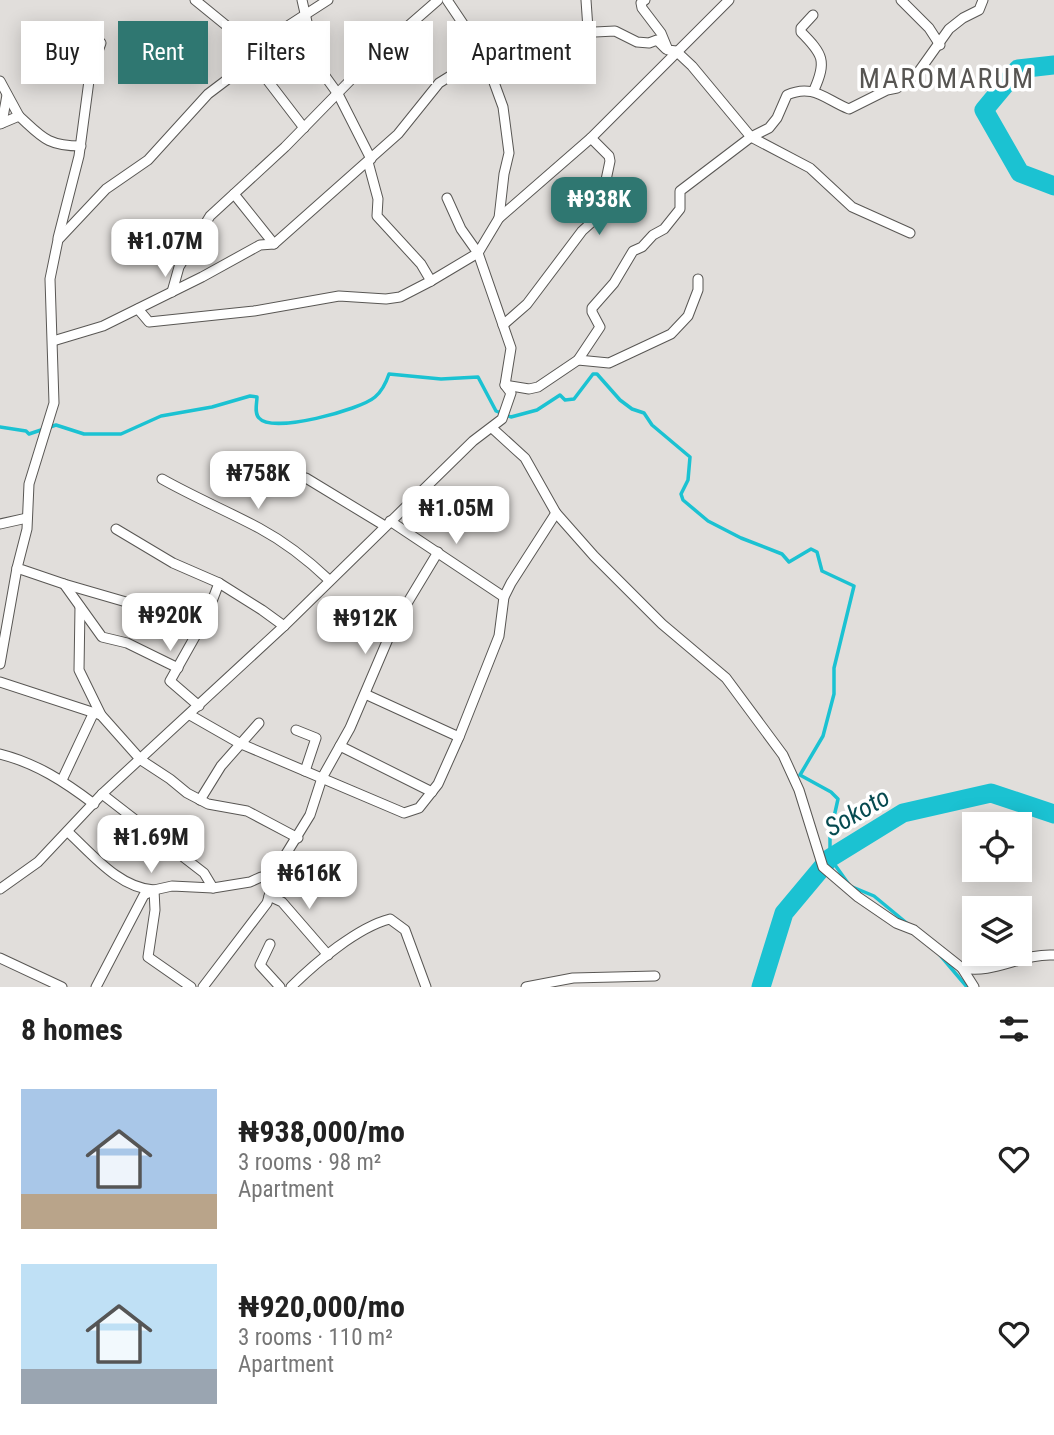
<!DOCTYPE html>
<html lang="en">
<head>
<meta charset="utf-8">
<style>
	body { margin:0; font-family:"Roboto Condensed",sans-serif; background:#f2f2f2; color:#222; height:100vh; display:flex; flex-direction:column; font-size:26px; white-space:nowrap }
	* { box-sizing:border-box; margin:0 }
	p { font-size:23px; color:#767676 }
	.icon { flex:none; width:38px; height:38px; fill:none; stroke:currentColor; stroke-width:2; stroke-linecap:round; stroke-linejoin:round }
	.map { position:relative; height:987px; overflow:hidden }
	.panel { display:flex; flex-direction:column; background:#fff; flex:1 }
	.panel>* { flex:none }
	.hud { position:absolute; left:21px; top:21px; width:700px; height:63px; display:flex; gap:14px }
	.fabs { position:absolute; left:962px; top:812px; display:grid; gap:14px }
	.fabs a { display:grid; place-items:center; width:70px; height:70px; border-radius:0px; background:#fff; box-shadow:0 4px 18px #0003; font-size:35px }
	.price { position:absolute; translate:-50% -60px; padding:0 16px; border-radius:14px; background:#fff; color:#222; font-size:23px; line-height:46px; filter:drop-shadow(0 2px 4px #0008) }
	.price::after { content:''; position:absolute; left:50%; top:42px; width:21px; height:16px; margin-left:-10px; background:inherit; clip-path:polygon(0 0,100% 0,50% 100%) }
	.price.active { background:#2f7771; color:#fff }
	ul { padding:0; list-style:none }
	li { display:flex; align-items:center; gap:21px; height:175px; padding:0 21px }
	li span { display:grid; place-items:center; flex:none; width:196px; height:140px; border-radius:0px; color:#555 }
	li>.icon { margin-inline-start:auto }
	span .icon { width:84px; height:84px; fill:#fffc; stroke-width:1 }
	li b { font-size:30px }
	h2 { display:flex; justify-content:space-between; align-items:center; height:84px; padding:0 21px; font-size:30px }
	.pill { padding:0 24px; border-radius:0px; background:#fff; box-shadow:0 4px 18px #0003; font-size:24px; line-height:63px }
	.pill.active { background:#2f7771; color:#fff }
	.map>svg:first-child { display:block }
</style>
</head>
<body>
<div class="map">
<svg width="1054" height="987" viewBox="0 0 1054 987">
	<rect width="100%" height="100%" fill="#e1dedb"/>
	<g fill="none" stroke-linecap="round" stroke-linejoin="round">
		<g stroke="#1bc2d2" stroke-width="3.5">
			<path d="M0 427 26 431 29 434 56 425 84 434H121L161 416 212 407 250 396 257 397C257 403 254 413 259 418 272 434 360 410 375 397 382 391 386 383 389 374L441 379 478 377 496 411 511 417 537 410 560 395 565 400 574 399 593 374H597L620 400 632 409 644 413 652 425 690 457 688 480 681 494 683 500 708 521 741 538 782 554 789 562 811 549 817 552 822 571 854 586 834 668V694L823 736 800 775 831 792 838 799 830 835V858L850 886 874 896 909 925"/>
			<polyline points="940,955 967,987"/>
		</g>
		<g stroke="#1bc2d2" stroke-width="19">
			<polyline points="1054,65 1018,69 984,110 1020,173 1054,186"/>
			<polyline points="761,987 784,913 830,858 903,813 991,793 1054,814"/>
		</g>
		<g stroke="#595754" stroke-width="11">
			<g id="minor">
				<polyline points="195,0 260,53"/>
				<polyline points="302,0 312,44 325,76 338,94 371,159"/>
				<polyline points="447,0 484,55 503,107 509,153 504,174 499,218"/>
				<polyline points="586,0 588,29"/>
				<polyline points="645,0 641,3 642,8 661,33 668,50 676,51 692,66 751,137 810,168 852,207 910,233"/>
				<polyline points="901,0 929,28 940,45"/>
				<path d="M813 15 801 28V32C823 54 827 61 814 90"/>
				<polyline points="537,54 546,33 549,30 572,35 588,29 595,32 615,31 637,42 649,43 657,40 666,49"/>
				<polyline points="256,57 268,81 304,128"/>
				<polyline points="0,81 19,116 0,124"/>
				<path d="M19 116C42 137 47 146 81 146"/>
				<polyline points="2,123 7,95"/>
				<polyline points="368,162 378,199 377,216 421,264 431,281 478,253 461,229 447,198"/>
				<polyline points="234,194 274,244"/>
				<polyline points="58,238 79,156 90,73 101,43"/>
				<polyline points="172,292 179,267 210,216 285,147 375,55 438,0"/>
				<polyline points="138,309 149,322 254,311 339,296 386,299 400,297 431,281"/>
				<polyline points="503,325 527,304 582,231 613,203 613,199 606,180 610,161 609,156 591,138"/>
				<polyline points="53,341 103,326 202,277 260,245 274,244 398,134 439,83 484,55"/>
				<polyline points="578,360 609,363 671,334 688,316 698,290 698,279"/>
				<path d="M505 385 529 389 538 387 578 360 600 327 592 312V308L614 283 633 251 642 247 653 235 664 229 680 209V191L751 137 769 128 777 118 787 95C813 83 826 100 849 109L887 90 897 88 917 74 949 29 963 18 979 10 983 0"/>
				<polyline points="492,428 525,458 556,513 594,556 662,624 726,678 783,755 799,790 823,867 858,897 896,923 914,930 962,968 974,987"/>
				<polyline points="306,478 385,526"/>
				<path d="M162 479C194 497 227 511 259 528 285 542 308 560 329 580"/>
				<polyline points="390,521 504,597"/>
				<polyline points="0,524 27,518"/>
				<polyline points="116,529 173,563 219,583 262,610 284,626"/>
				<polyline points="64,584 133,604 197,632"/>
				<polyline points="80,607 79,670 101,715 141,760 170,779 187,793 208,804 247,811 298,838"/>
				<polyline points="0,664 17,568"/>
				<polyline points="178,668 127,643 102,637 64,584 17,568 27,529 29,484 54,403 50,279 58,240 106,189 148,160 208,94 253,60 283,29 328,0"/>
				<polyline points="0,682 101,715"/>
				<polyline points="365,694 459,737"/>
				<polyline points="199,706 170,681 206,617 219,583"/>
				<polyline points="190,715 239,743 404,813 419,808 438,784 459,737 499,636 504,597 511,583 556,513"/>
				<polyline points="296,730 316,738 305,771"/>
				<polyline points="340,746 432,792"/>
				<path d="M0 754C36 763 65 782 94 804"/>
				<polyline points="62,780 94,712"/>
				<polyline points="102,794 204,873 213,888"/>
				<polyline points="200,800 221,766 259,723"/>
				<path d="M68 832C92 854 119 888 154 890L155 910 148 957 191 987"/>
				<polyline points="0,889 38,862 102,794 284,626 473,441 502,419 511,393 505,385 511,348 478,253 499,218 591,138 729,0"/>
				<polyline points="269,896 282,902 328,955"/>
				<polyline points="270,944 260,965 280,987"/>
				<polyline points="0,958 62,987"/>
				<path d="M962 968C993 975 1022 953 1054 955"/>
				<polyline points="96,987 144,895 154,890 172,886 213,888 250,882 261,877 273,880"/>
				<polyline points="203,987 267,903 278,867 310,815 322,778 350,728 394,625 438,552"/>
				<path d="M291 987C315 963 358 927 390 919L405 930 426 987"/>
				<polyline points="526,987 573,978 655,976"/>
			</g>
		</g>
		<use href="#minor" stroke="#fff" stroke-width="9"/>
	</g>
	<g text-anchor="middle" dominant-baseline="central" stroke-width="7" stroke-linejoin="round" paint-order="stroke">
		<g font-size="26" font-style="italic" fill="#064a50" stroke="#fff">
			<text transform="translate(857 812) rotate(-30)">Sokoto</text>
		</g>
		<g font-size="28" letter-spacing="2" fill="#575552" stroke="#fff">
			<text x="947" y="78">MAROMARUM</text>
		</g>
	</g>
</svg>
<div class="fabs">
<a><svg class="icon" aria-label="locate" viewBox="0 0 24 24"><circle cx="12" cy="12" r="6"/><path d="M12 2v4M12 18v4M2 12h4M18 12h4"/></svg></a>
<a><svg class="icon" aria-label="layers" viewBox="0 0 24 24"><path d="M12 4l9 5-9 5-9-5zM3 14l9 5 9-5"/></svg></a>
</div>
<b class="price active" style="left:599px;top:237px">₦938K</b>
<b class="price" style="left:165px;top:279px">₦1.07M</b>
<b class="price" style="left:258px;top:511px">₦758K</b>
<b class="price" style="left:456px;top:546px">₦1.05M</b>
<b class="price" style="left:170px;top:653px">₦920K</b>
<b class="price" style="left:365px;top:656px">₦912K</b>
<b class="price" style="left:151px;top:875px">₦1.69M</b>
<b class="price" style="left:309px;top:911px">₦616K</b>
<div class="hud">
<a class="pill">Buy</a>
<a class="pill active">Rent</a>
<a class="pill">Filters</a>
<a class="pill">New</a>
<a class="pill">Apartment</a>
</div>
</div>
<section class="panel">
<h2>8 homes<svg class="icon" aria-label="filters" viewBox="0 0 24 24"><path d="M4 7h16M4 17h16"/><circle cx="9" cy="7" r="2"/><circle cx="15" cy="17" r="2"/></svg></h2>
<ul>
<li><span style="background:linear-gradient(#a9c7e8 75%,#b9a48a 0)"><svg class="icon" aria-label="home" viewBox="0 0 24 24"><path d="M3 11l9-7 9 7M6 9v11h12V9"/></svg></span><div><b>₦938,000/mo</b><p>3 rooms · 98 m²</p><p>Apartment</p></div><svg class="icon" aria-label="heart" viewBox="0 0 24 24"><path d="M12 20l-8-8c-3-5 5-10 8-4 3-6 11-1 8 4z"/></svg></li>
<li><span style="background:linear-gradient(#bfe0f5 75%,#9aa5b1 0)"><svg class="icon" aria-label="home" viewBox="0 0 24 24"><path d="M3 11l9-7 9 7M6 9v11h12V9"/></svg></span><div><b>₦920,000/mo</b><p>3 rooms · 110 m²</p><p>Apartment</p></div><svg class="icon" aria-label="heart" viewBox="0 0 24 24"><path d="M12 20l-8-8c-3-5 5-10 8-4 3-6 11-1 8 4z"/></svg></li>
</ul>
</section>
</body>
</html>
